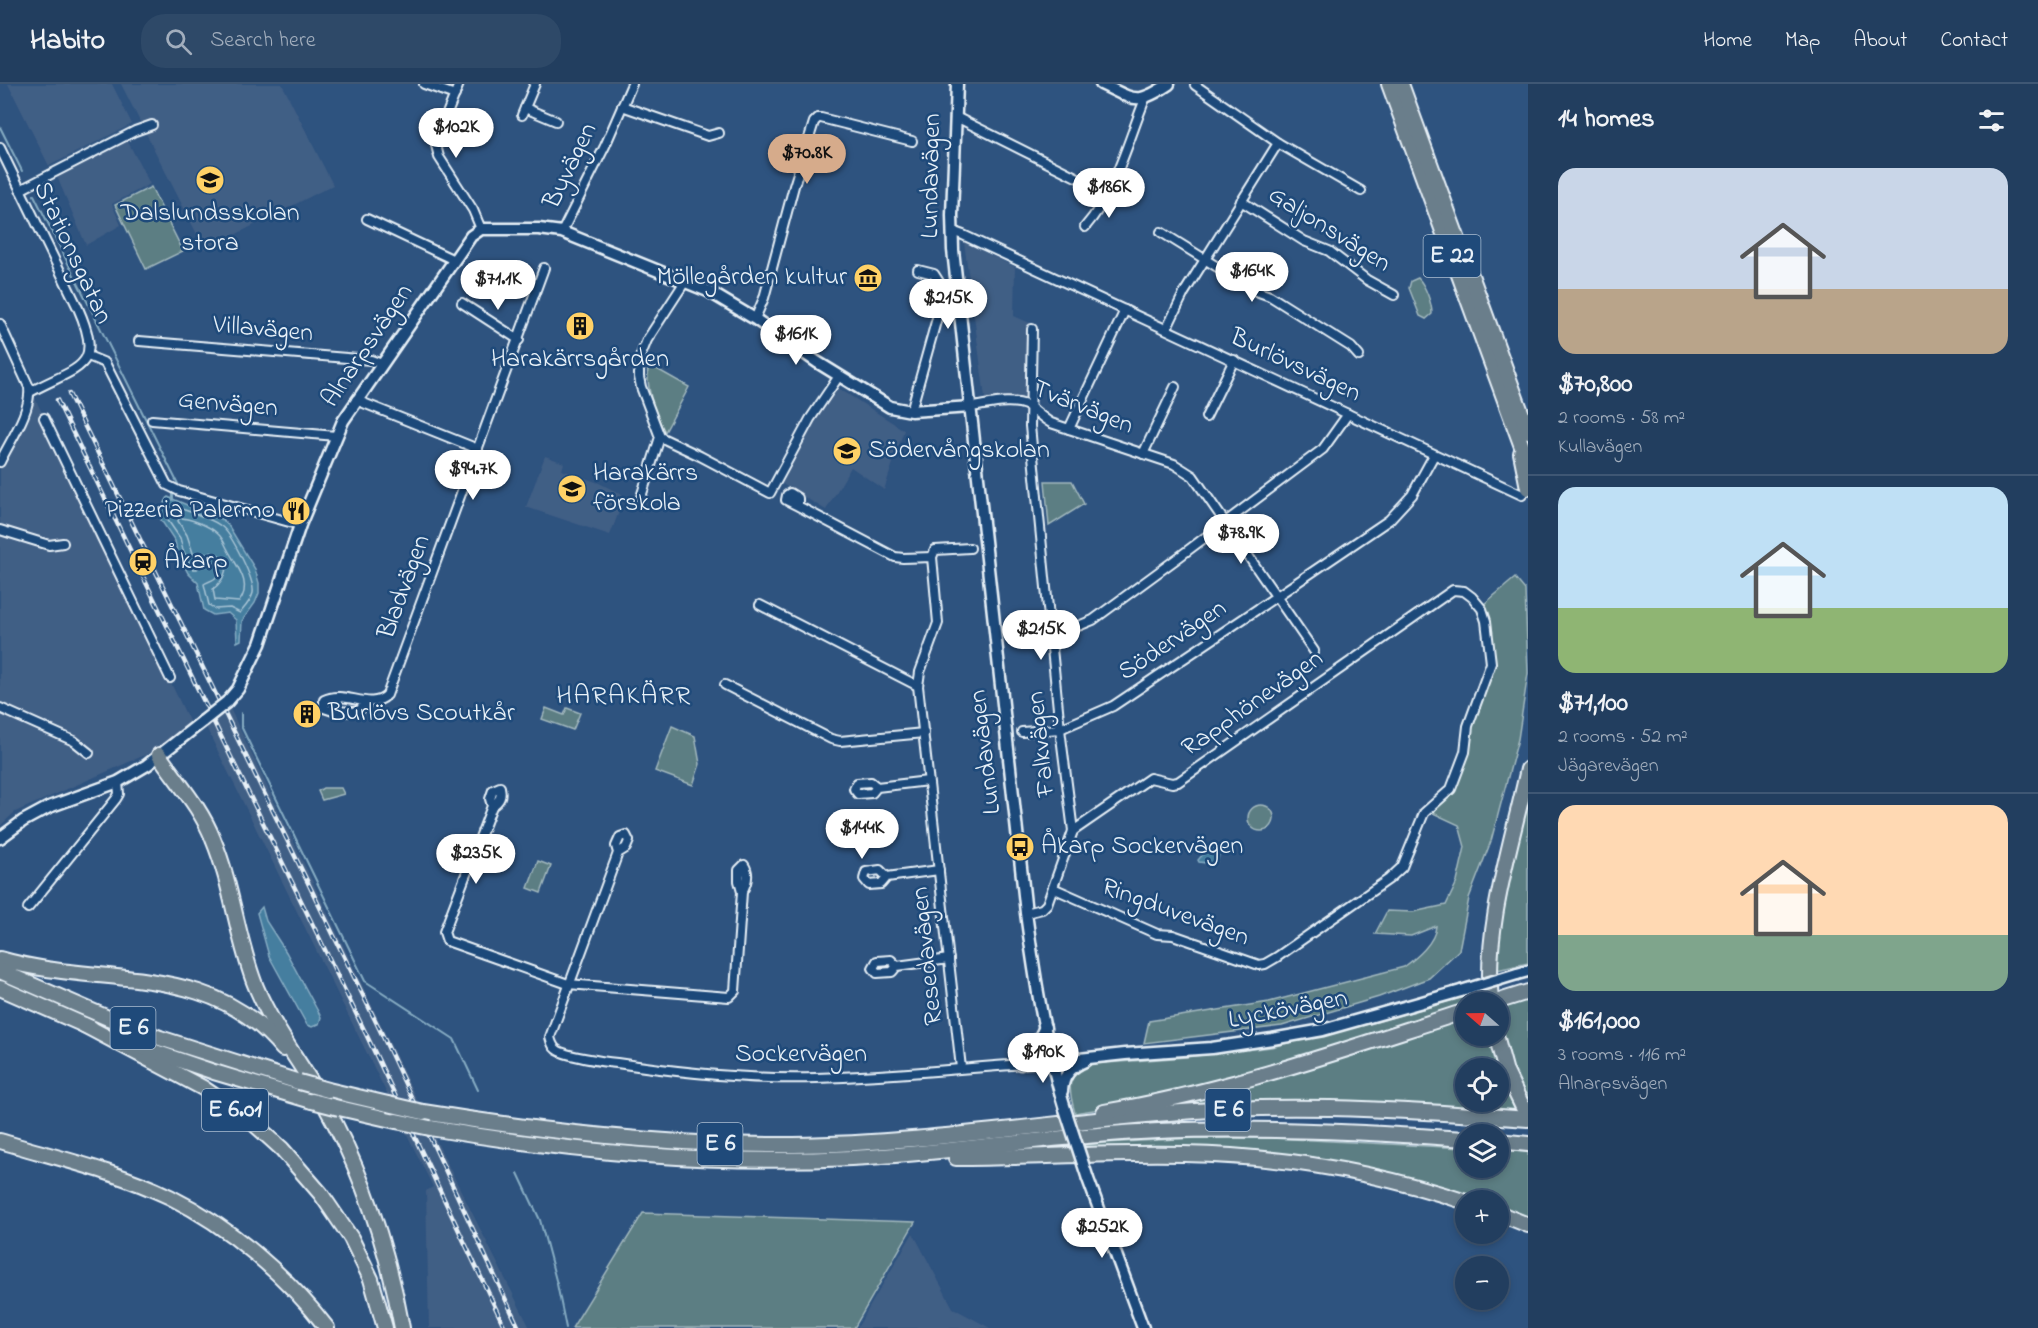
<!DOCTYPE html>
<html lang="en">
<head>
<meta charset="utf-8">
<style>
	body { margin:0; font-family:"Indie Flower",sans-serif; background:#2e4968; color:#f1f3f6; height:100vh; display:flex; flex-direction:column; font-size:22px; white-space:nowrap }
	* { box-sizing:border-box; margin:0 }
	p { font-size:20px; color:#a2aebd }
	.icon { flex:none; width:33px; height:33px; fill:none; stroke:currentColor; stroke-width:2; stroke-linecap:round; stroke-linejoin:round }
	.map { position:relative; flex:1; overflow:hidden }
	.drawer { display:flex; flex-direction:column; background:#223e5f; width:510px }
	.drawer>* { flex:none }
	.needle { width:39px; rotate:290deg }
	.buttons { position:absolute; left:1455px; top:908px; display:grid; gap:12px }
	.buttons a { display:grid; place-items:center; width:54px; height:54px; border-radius:50%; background:#223e5f; box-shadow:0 3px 9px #0003,0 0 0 2px #3f5774; font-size:30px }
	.price { position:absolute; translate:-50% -51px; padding:0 14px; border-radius:21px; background:#fff; color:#222; font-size:20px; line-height:39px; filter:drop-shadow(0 2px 3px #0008) }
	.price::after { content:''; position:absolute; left:50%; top:36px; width:18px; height:14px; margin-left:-9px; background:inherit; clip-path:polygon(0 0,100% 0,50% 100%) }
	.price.active { background:#d6ab8b; color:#111 }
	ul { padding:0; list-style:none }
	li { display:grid; align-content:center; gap:12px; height:318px; padding:0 30px }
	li+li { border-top:2px solid #3f5774 }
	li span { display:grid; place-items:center; height:186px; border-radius:18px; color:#555 }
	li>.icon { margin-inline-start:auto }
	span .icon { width:108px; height:108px; fill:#fffc; stroke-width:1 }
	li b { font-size:26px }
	h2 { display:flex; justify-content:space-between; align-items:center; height:72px; padding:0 30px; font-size:26px }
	header { display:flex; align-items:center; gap:36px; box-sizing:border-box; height:84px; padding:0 30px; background:#223e5f; border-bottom:2px solid #3f5774 }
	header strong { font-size:28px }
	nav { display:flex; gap:33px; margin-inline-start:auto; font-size:21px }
	.search { width:420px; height:54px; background:#2e4968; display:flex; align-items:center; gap:15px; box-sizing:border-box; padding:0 21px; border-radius:24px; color:#a2aebd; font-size:22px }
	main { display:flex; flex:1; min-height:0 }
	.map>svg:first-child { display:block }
</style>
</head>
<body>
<header>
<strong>Habito</strong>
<div class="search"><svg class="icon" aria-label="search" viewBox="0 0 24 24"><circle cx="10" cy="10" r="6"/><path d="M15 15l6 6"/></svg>Search here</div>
<nav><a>Home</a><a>Map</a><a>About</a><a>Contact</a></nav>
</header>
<main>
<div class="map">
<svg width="1528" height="1244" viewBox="0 0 1528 1244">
	<rect width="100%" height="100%" fill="#2e537f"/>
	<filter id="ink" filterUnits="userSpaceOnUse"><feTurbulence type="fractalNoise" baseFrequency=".0167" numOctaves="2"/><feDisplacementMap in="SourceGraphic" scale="12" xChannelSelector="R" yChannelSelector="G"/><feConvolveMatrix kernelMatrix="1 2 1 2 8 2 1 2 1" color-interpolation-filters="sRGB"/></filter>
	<g filter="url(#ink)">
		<g fill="#415e85">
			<polygon points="8,0 112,0 132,40 49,82"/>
			<polygon points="121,0 282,0 333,101 205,166"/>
			<polygon points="125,52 150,100 112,120 121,141 86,161 55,88"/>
			<polygon points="964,158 1015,183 1014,232 1032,240 1031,294 1025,318 986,321"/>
			<polygon points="838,304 904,346 884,406 851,383 826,426 779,398 805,350"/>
			<polygon points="31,306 190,639 154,667 15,728 0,742 0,367"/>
			<polygon points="545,372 564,379 562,386 599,399 625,412 610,451 526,423"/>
			<polygon points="224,612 449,1083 530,1244 429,1244 426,1107 433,1103 200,631"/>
			<polygon points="913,1149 953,1224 990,1244 857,1244"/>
		</g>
		<g fill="#5c7e83" stroke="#a2b8be" stroke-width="1.5">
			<polygon points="151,103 183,167 146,185 115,121"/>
			<path d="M1418 194C1425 201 1432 219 1432 230L1426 235 1420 232 1409 204 1411 197Z"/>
			<path d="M648 280 689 303 665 348C654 328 646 303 648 280Z"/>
			<polygon points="1045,397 1072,397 1084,420 1049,442"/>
			<path d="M1515 494 1525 506 1528 589 1518 655 1491 757 1469 814 1459 866 1429 894 1379 913 1282 942 1144 959 1149 937 1269 918 1404 883C1416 874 1435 859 1436 842L1411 852 1375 850 1387 827 1413 828 1446 821 1457 798 1465 763 1459 741 1433 729 1455 704 1470 662V644L1494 580 1493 556 1489 534 1483 521Z"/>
			<polygon points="546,624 564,631 567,624 580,629 573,646 542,635"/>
			<polygon points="672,642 695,652 700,680 693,701 655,687"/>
			<polygon points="323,704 341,704 344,710 322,716 318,707"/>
			<polygon points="1528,707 1528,879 1497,886 1499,850"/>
			<circle cx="1261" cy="734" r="13"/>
			<polygon points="538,777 551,782 541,809 528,804"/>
			<path d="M1481 908 1483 915 1466 918 1465 920C1365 953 1263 988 1160 1014 1132 1021 1103 1024 1075 1029 1068 1005 1065 989 1092 980L1186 973 1271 963 1373 939Z"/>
			<path d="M1528 916V1018C1511 990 1499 957 1498 924Z"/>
			<polygon points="1465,933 1466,951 1489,951 1497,984 1466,984 1466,1017 1498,1017 1499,988 1503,1002 1516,1027 1422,1020 1299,1016 1168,1022"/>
			<polygon points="1196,1054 1273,1054 1465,1064 1466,1083 1498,1083 1499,1066 1528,1068 1528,1134 1499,1122 1498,1116 1482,1116 1379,1087 1255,1067 1018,1069 1104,1059"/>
			<polygon points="643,1129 915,1138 854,1244 572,1244"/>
		</g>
		<g fill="#457e9f" stroke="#86acc3" stroke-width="1.5">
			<polygon points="168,413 223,436 228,441 255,485 259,499 259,509 255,519 242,537 241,556 237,558 236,536 228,529 213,531 204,526 198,499 188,489 177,468 175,457 161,436 161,426"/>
			<polygon points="1215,760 1220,765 1218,776 1213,780 1199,778 1198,776 1211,761"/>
			<polygon points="262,823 266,837 286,868 321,933 319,940 312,943 307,941 269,872 257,829"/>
		</g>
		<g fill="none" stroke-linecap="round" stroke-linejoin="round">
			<g stroke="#a7c3d4" stroke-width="1.5">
				<path d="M173 422C189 428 207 432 221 442 231 449 255 496 253 509 251 517 245 523 240 529L230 524 215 525 209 521 204 500C207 498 211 497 214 495 228 485 210 465 197 485H193L183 466 180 454 167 435 170 423Z"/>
				<path d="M179 434C190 434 210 442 218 450 223 454 225 461 228 466 237 483 253 500 239 518L215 516 213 505C224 497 235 476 214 469 207 467 201 471 194 472L187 451 178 437Z"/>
			</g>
			<g stroke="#86acc3" stroke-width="2">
				<polyline points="0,43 22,87"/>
				<polyline points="34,111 178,400 173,408 173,416"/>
				<polyline points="241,629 241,642 365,897 454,955 478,1006"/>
				<polyline points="518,1089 540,1136 557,1200 566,1244"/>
			</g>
			<g stroke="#e8f1f8" stroke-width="12">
				<g id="street">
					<polyline points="424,0 455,11"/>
					<polyline points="459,0 438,52 436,61 439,73 473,126 481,145"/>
					<polyline points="1195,1 1278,59 1361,107"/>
					<polyline points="622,22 708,52 719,49"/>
					<polyline points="525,24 556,37"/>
					<polyline points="522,31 535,0"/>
					<polyline points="956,33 1108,109"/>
					<path d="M0 64 78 224C105 285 78 282 30 308"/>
					<polyline points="20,106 135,47 152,41"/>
					<polyline points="1241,117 1304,157 1329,167 1367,196 1394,211"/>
					<polyline points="367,135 454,176"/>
					<path d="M1085 143C1115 109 1128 57 1145 15"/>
					<polyline points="952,147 963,151 1522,411"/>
					<polyline points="562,148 605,62 632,0"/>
					<polyline points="1161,148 1256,207 1270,212 1351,263 1359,272"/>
					<polyline points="462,219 519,256"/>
					<polyline points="755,235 764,214 794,102 814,38 818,34 821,34 912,57"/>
					<path d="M0 240 29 303C32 326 10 357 0 378"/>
					<polyline points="1167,244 1184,209 1278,59"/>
					<polyline points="139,257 371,276 382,280"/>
					<polyline points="88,272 105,279 167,401 179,407 300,441"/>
					<polyline points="356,316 478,365"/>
					<path d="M971 323C988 321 1011 314 1028 322 1035 326 1042 334 1051 339L1174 380 1193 392 1314 567"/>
					<polyline points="911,327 942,216 941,201 934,190 918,186"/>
					<polyline points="1206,333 1234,276"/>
					<polyline points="44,334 170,594"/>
					<polyline points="152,336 336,352"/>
					<polyline points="1069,345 1125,226"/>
					<polyline points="660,353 700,372 770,409 810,335 839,292"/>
					<polyline points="1143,370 1175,303"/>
					<polyline points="641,413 660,353 641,303 639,293 639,276 647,256 686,196"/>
					<polyline points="798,422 786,416 787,411 790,409 798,414 798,422 895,473 903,474 932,473 938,539 920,588 918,602 961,984"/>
					<polyline points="0,446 49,461 63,459"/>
					<polyline points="932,473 935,466 970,464"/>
					<polyline points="760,521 918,602"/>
					<polyline points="1052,550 1066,547 1093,536 1179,473 1323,365 1348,330"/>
					<polyline points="725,601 831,655 840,657 924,649"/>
					<path d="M366 619 358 628 333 627 324 624V616C345 605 370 628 387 611L544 184"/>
					<polyline points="0,624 74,657 89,669"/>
					<polyline points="1022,648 1060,645 1113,622 1277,512 1389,436 1412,411 1434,371"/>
					<polyline points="877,703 872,709 858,710 854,705 857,699 871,698 877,703 928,697"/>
					<path d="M492 722 490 715 493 706 500 703C502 712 500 717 492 722L444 848 447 857 568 900 729 913 735 907 742 808C747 799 750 790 744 781L739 786V797L742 808"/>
					<path d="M618 769 616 762 620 753 626 751 629 757 626 764 618 769 550 953C551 957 552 962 556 965 563 972 606 978 617 979 683 989 750 996 816 994 895 992 973 983 1052 978"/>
					<polyline points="887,793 881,800 869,801 864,795 866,788 880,786 887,793 939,786"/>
					<polyline points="1053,804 1157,850 1173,851 1259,881 1265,880 1277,873 1389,795 1402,783 1424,729 1451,705 1465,668 1468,642 1491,579 1486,537 1482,525 1472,513 1464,507 1453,506 1178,698 1172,699 1150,694 1073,747"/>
					<polyline points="28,824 116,715 119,710 118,698"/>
					<polyline points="1026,829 1042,825 1047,820 1073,747 1060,645 1030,342 1032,245"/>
					<polyline points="897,882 892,888 877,889 873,884 877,877 891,876 897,882 949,875"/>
				</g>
			</g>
			<g stroke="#e8f1f8" stroke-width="15">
				<g id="secondary">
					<path d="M957 0 952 131 953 166 1026 829C1035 895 1045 961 1065 1025"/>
					<path d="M1101 0C1135 16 1136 22 1169 0"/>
					<polyline points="227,618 238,605 260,560 300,441 343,337 471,152 481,145 539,145 562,148 708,207 755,235 817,278 890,323 911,327 971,323"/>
					<polyline points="0,754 23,737 49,723 118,698 147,681 203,637"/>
					<polyline points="1517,890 1528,887"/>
					<polyline points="1052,978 1125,970 1212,964 1272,955 1323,946 1461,907"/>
					<polyline points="1021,980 1034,965 1045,943"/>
					<path d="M1062 1007C1063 991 1071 983 1085 977"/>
					<polyline points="1088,1095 1143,1244"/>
				</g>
			</g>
			<g stroke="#e8f1f8" stroke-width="18">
				<g id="highway">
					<polyline points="1389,0 1528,379"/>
					<polyline points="1401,0 1528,347"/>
					<polyline points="1521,369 1528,404"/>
					<path d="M159 671C178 699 201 724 213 755 233 803 237 856 256 903 274 946 303 982 325 1021 364 1091 388 1166 402 1244"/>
					<path d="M0 875C99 904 209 875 283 965"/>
					<polyline points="0,887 108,934 160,954 299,998"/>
					<polyline points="0,904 91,944"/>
					<path d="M1491 918C1484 840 1512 760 1528 685"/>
					<polyline points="1496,918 1528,908"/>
					<polyline points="84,941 203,1004 251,1037 282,1065 321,1110 351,1154 371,1195 385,1244"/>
					<polyline points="1496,951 1506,988 1528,1034"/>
					<polyline points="135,961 214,988 312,1017"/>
					<polyline points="328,1006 388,1020"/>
					<polyline points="339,1024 396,1037"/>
					<path d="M423 1028C545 1048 670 1062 794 1061 934 1060 1072 1034 1211 1026 1316 1020 1423 1027 1528 1035"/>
					<path d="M1104 1028C1228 1007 1346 965 1466 927"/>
					<path d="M430 1044C569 1068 710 1081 851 1074 954 1069 1055 1051 1158 1047 1261 1043 1363 1048 1466 1055"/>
					<path d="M0 1057C57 1074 116 1087 170 1113 229 1142 287 1192 327 1244"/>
					<polyline points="1498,1057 1528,1060"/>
					<path d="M956 1074C1032 1074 1108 1068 1184 1070 1280 1072 1374 1087 1466 1118"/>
					<polyline points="1498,1129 1528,1141"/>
				</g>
			</g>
			<use href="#street" stroke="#1f4a7a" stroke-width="8"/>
			<use href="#secondary" stroke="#1f4a7a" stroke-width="10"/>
			<use href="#highway" stroke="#6b7e8b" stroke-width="14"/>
			<g stroke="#e8f1f8" stroke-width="4.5">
				<g id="rail">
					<polyline points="69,310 379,944 519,1244"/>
					<polyline points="57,316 366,950 505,1244"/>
				</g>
			</g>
			<use href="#rail" stroke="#1f4a7a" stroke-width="2" stroke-dasharray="7" stroke-linecap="butt"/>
			<g stroke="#e8f1f8" stroke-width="15" stroke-linecap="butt">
				<g id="secondary-bridge">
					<polyline points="203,637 227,618"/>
					<polyline points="1461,907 1517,890"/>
					<polyline points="1065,1025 1088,1095"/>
				</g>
			</g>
			<g stroke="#e8f1f8" stroke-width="18" stroke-linecap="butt">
				<g id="highway-bridge">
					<polyline points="299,998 328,1006"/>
					<polyline points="312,1017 339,1024"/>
					<polyline points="388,1020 423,1028"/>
					<polyline points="396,1037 430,1044"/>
				</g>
			</g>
			<use href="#secondary-bridge" stroke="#1f4a7a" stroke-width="10"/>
			<use href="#highway-bridge" stroke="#6b7e8b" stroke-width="14"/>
		</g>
	</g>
	<defs>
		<g id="school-disc" transform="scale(1.5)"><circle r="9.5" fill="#ffd166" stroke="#1f4a7a"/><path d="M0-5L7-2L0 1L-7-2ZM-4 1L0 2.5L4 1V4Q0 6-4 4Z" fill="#111"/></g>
		<g id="museum-disc" transform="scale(1.5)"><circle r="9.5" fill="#ffd166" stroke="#1f4a7a"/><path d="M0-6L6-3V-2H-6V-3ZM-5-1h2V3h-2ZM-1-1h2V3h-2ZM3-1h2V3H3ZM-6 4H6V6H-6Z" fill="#111"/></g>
		<g id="building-disc" transform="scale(1.5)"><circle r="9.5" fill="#ffd166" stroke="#1f4a7a"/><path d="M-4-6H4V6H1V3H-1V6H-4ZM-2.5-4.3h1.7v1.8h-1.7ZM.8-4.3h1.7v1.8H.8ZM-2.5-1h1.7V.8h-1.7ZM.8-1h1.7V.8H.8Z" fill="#111"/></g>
		<g id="restaurant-disc" transform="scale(1.5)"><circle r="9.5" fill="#ffd166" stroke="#1f4a7a"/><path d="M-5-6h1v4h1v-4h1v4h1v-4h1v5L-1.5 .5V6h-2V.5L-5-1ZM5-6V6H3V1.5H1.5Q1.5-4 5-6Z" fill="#111"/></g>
		<g id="station-disc" transform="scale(1.5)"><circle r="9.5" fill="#ffd166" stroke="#1f4a7a"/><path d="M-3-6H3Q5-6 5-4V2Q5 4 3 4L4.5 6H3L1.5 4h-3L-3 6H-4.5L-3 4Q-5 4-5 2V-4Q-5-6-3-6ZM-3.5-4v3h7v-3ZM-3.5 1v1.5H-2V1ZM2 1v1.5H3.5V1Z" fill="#111"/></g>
		<g id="bus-disc" transform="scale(1.5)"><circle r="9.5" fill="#ffd166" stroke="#1f4a7a"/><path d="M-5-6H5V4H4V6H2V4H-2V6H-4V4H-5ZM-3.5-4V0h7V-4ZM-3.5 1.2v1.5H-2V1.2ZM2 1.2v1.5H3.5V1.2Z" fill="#111"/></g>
	</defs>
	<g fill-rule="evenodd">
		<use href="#school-disc" x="210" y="96"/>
		<use href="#museum-disc" x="868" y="194"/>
		<use href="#building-disc" x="580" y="242"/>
		<use href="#school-disc" x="847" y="367"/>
		<use href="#school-disc" x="572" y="405"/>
		<use href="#restaurant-disc" x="296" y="427"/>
		<use href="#station-disc" x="143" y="478"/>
		<use href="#building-disc" x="307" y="630"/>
		<use href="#bus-disc" x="1020" y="763"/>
	</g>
	<g text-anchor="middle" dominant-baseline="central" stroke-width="5" stroke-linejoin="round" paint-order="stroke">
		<g fill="#1f4a7a" stroke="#acbfd2" stroke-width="1.5">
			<rect x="1423.5" y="151" width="57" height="42" rx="4.5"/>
			<rect x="110.5" y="923" width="45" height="42" rx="4.5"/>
			<rect x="202" y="1005" width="66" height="42" rx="4.5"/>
			<rect x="1205.5" y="1005" width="45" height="42" rx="4.5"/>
			<rect x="697.5" y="1039" width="45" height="42" rx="4.5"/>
		</g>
		<g font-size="24" font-weight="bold" fill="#e8f1f8">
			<text x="1452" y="172">E 22</text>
			<text x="133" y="944">E 6</text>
			<text x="235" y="1026">E 6.01</text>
			<text x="1228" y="1026">E 6</text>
			<text x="720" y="1060">E 6</text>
		</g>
		<g font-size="26" fill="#e8f1f8" stroke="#1f4a7a">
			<text transform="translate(571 82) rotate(-64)">Byvägen</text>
			<text transform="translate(932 92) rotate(-89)">Lundavägen</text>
			<text transform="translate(1329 146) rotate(32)">Galjonsvägen</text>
			<text transform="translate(72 169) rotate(65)">Stationsgatan</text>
			<text transform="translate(263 246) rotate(5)">Villavägen</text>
			<text transform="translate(368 262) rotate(-56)">Alnarpsvägen</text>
			<text transform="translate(1295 282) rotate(25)">Burlövsvägen</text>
			<text transform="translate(228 321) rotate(5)">Genvägen</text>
			<text transform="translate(1083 324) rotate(22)">Tvärvägen</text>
			<text transform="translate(405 503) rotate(-70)">Bladvägen</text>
			<text transform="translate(1173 557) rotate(-34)">Södervägen</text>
			<text transform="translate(1253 620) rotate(-35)">Rapphönevägen</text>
			<text transform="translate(1042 660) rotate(-96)">Falkvägen</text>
			<text transform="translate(986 668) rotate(-97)">Lundavägen</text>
			<text transform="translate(1175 829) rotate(20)">Ringduvevägen</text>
			<text transform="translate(928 872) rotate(-96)">Resedavägen</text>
			<text transform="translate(1288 926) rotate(-11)">Lyckövägen</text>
			<text x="801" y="971">Sockervägen</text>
		</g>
		<g font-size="26" fill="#e8f1f8" stroke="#1f4a7a" text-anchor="start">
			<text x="210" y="130" text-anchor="middle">Dalslundsskolan<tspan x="210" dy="30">stora</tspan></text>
			<text x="847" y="194" text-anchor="end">Möllegården kultur</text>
			<text x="580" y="276" text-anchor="middle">Harakärrsgården</text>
			<text x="868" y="367">Södervångskolan</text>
			<text x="593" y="390">Harakärrs<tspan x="593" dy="30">förskola</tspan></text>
			<text x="275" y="427" text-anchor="end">Pizzeria Palermo</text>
			<text x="164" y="478">Åkarp</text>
			<text x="328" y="630">Burlövs Scoutkår</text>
			<text x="1041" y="763">Åkarp Sockervägen</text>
		</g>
		<g font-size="27" letter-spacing="1.5" fill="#e8f1f8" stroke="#1f4a7a">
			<text x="624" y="612">HARAKÄRR</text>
		</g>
	</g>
</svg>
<div class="buttons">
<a><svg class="needle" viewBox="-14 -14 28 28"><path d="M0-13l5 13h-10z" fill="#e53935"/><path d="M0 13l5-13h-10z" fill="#a2aebd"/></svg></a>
<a><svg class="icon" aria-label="locate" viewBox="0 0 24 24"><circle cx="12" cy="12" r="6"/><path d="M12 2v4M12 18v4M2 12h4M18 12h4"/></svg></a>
<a><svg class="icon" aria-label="layers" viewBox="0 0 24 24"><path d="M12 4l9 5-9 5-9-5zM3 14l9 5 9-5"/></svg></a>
<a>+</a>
<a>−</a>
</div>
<b class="price" style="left:456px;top:75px">$102K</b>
<b class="price active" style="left:807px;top:101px">$70.8K</b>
<b class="price" style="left:1109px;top:135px">$186K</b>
<b class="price" style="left:1252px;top:219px">$164K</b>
<b class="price" style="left:498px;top:227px">$71.1K</b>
<b class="price" style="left:948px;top:246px">$215K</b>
<b class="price" style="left:796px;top:282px">$161K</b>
<b class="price" style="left:473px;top:417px">$94.7K</b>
<b class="price" style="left:1241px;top:481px">$78.9K</b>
<b class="price" style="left:1041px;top:577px">$215K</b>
<b class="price" style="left:862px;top:776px">$144K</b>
<b class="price" style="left:476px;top:801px">$235K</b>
<b class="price" style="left:1043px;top:1000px">$190K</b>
<b class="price" style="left:1102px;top:1175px">$252K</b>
</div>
<section class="drawer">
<h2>14 homes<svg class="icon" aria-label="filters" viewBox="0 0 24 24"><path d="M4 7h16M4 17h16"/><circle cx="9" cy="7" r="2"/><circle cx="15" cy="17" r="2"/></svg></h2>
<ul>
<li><span style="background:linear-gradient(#c9d6e8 65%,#b9a48a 0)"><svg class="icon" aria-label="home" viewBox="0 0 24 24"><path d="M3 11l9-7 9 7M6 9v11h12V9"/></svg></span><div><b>$70,800</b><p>2 rooms · 58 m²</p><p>Kullavägen</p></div></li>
<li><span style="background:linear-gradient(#bfe0f5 65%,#8fb573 0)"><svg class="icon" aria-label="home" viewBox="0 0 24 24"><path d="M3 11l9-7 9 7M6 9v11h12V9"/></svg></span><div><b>$71,100</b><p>2 rooms · 52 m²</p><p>Jägarevägen</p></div></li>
<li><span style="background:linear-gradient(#ffd9b3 70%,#7fa58c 0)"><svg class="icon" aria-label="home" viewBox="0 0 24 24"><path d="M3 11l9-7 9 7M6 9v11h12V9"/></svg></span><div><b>$161,000</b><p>3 rooms · 116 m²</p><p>Alnarpsvägen</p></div></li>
</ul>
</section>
</main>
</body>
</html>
